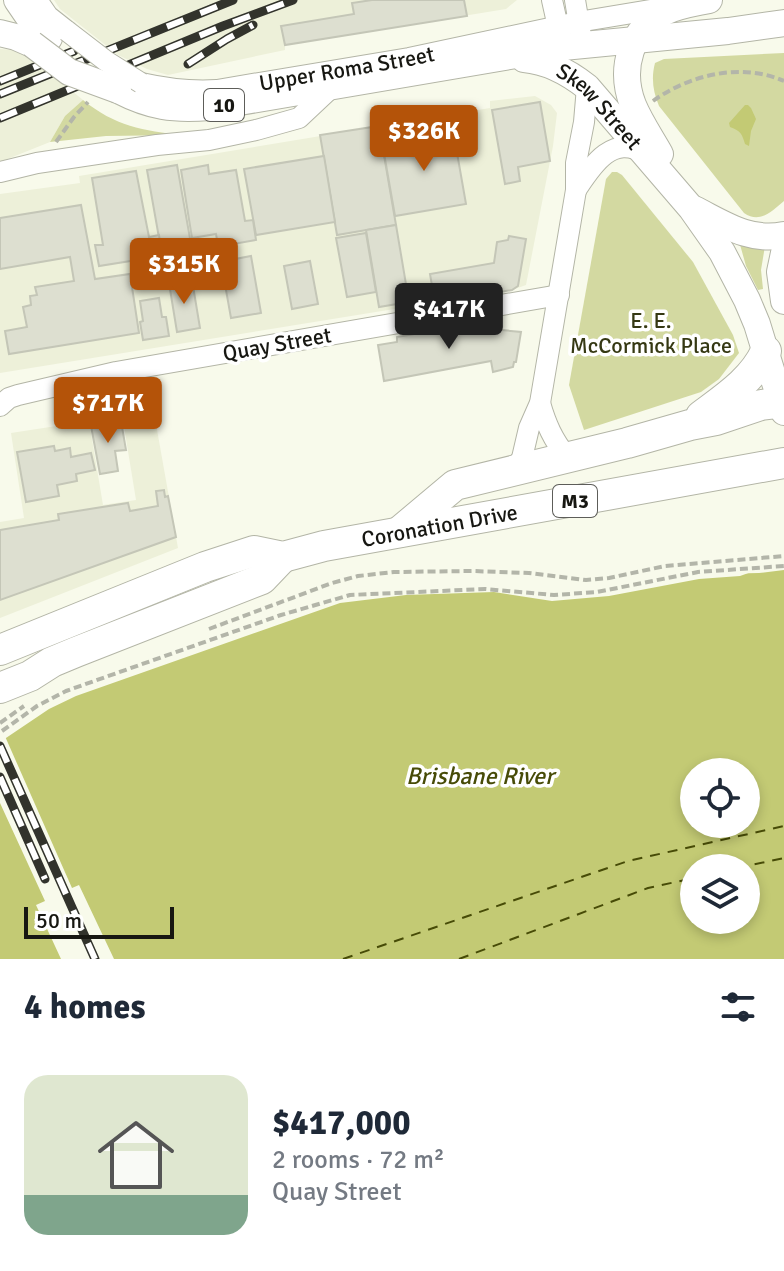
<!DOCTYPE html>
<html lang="en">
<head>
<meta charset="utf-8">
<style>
	body { margin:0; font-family:Signika,sans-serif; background:#f2f2f3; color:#1f2937; height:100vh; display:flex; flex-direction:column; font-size:30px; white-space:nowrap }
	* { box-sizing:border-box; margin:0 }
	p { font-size:26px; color:#747a83 }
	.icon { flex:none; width:44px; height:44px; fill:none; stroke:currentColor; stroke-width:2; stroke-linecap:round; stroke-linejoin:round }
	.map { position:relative; height:959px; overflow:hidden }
	.panel { display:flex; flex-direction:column; background:#fff; flex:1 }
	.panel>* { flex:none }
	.controls { position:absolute; left:680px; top:758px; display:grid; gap:16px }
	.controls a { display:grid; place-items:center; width:80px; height:80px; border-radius:50%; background:#fff; box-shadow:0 4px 12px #0003; font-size:40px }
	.scale { position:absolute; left:24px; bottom:20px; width:150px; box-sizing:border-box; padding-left:8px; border:4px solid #171712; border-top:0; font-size:22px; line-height:28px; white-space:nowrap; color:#171712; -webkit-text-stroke:6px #fff; paint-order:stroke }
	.price { position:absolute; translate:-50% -68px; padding:0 18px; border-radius:8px; background:#b45309; color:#fff; font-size:26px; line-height:52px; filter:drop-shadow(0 2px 4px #0008) }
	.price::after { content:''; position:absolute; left:50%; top:48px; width:24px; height:18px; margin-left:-12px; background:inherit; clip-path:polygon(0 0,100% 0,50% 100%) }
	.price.active { background:#222; color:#fff }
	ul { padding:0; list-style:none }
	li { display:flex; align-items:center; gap:24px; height:200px; padding:0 24px }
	li span { display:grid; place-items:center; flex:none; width:224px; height:160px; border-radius:24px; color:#555 }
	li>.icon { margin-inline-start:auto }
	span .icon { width:96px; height:96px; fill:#fffc; stroke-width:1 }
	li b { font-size:34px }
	h2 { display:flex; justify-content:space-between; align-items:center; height:96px; padding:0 24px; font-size:34px }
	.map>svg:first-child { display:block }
</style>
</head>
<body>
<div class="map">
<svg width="784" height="959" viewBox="0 0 784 959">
	<rect width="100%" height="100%" fill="#f8faeb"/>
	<g fill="#edf0d9">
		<polygon points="54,0 517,0 506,9 285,45 285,50 168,75 147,69 118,55 60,9"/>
		<polygon points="0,49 15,50 29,56 83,100 65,116 50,142 0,162"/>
		<polygon points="535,96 551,105 557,113 553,146 526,285 512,290 0,373 0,194 80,183 79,176 490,108 490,101"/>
		<polygon points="148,379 178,548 0,618 0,522 24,518 11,433 89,421 103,505 136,500 117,384"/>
	</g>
	<g fill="#d3d9a1">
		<path d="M784 53V201C772 211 760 224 744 213L659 106C653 92 651 78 655 63L664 59Z"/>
		<path d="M83 100C115 126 143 131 183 135L106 136 50 142 65 116Z"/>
		<polygon points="612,172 617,172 622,175 693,262 733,335 739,353 719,379 701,392 584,430 569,385 606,179"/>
		<polygon points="739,241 765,246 761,270 763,289 758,290 746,266"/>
	</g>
	<g fill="#c3ca74" fill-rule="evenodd">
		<path d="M745 105H748L751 108 756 119 751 131 749 146 745 144C742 134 741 131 730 127L729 123Z"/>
		<path d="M784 558V959H0V742L49 709 76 696 340 603 406 595 494 592 552 601 609 596 699 579 740 576 777 563ZM694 772H746V824H694ZM694 868H746V920H694Z"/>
	</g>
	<g fill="#f8faeb">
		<polygon points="784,554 784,570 759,573 715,574 740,572 775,559"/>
		<polygon points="4,734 72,888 79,885 114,959 61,959 36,905 45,901 0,803 0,737"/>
	</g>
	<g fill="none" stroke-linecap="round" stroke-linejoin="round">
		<g stroke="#474b07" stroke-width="2" stroke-dasharray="10 8" stroke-linecap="butt">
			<polyline points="737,868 784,858"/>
			<polyline points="343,959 628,861 784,826"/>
			<polyline points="459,959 648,888 694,878"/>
		</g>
	</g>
	<g fill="#dddfd0" stroke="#c4c6b7" stroke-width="2">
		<polygon points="372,0 464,0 467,16 285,45 281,26 354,14 352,3"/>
		<polygon points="540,102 550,161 518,167 520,181 505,184 492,110"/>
		<polygon points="379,126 396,225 337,235 320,135"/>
		<polygon points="453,130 466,204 395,216 382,142"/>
		<polygon points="324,156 335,222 256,235 244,169"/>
		<polygon points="177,165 191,244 161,249 147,170"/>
		<polygon points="208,165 209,174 236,170 245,221 253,220 256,240 233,244 235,259 251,256 261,313 231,318 216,234 192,238 181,170"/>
		<polygon points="136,171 149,237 159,235 162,256 99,266 95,245 103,245 92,178"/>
		<polygon points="81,205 95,279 130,274 139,333 9,354 5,331 27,327 23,307 31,305 30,296 37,295 35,287 74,281 70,257 0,269 0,218"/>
		<polygon points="396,225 409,302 379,307 366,230"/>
		<polygon points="366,233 376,292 347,297 336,238"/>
		<polygon points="509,236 526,239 518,286 512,290 435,303 430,274 494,263 497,242 508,240"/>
		<polygon points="310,261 318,304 292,309 284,266"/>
		<polygon points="192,280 200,328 177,332 169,283"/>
		<polygon points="159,298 162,317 166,317 169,336 143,340 140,322 143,321 140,301"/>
		<polygon points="483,322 487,329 500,326 502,330 521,332 516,362 514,362 513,367 493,372 491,361 384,381 378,345 397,342 397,337"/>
		<polygon points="147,385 153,420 127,425 121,390"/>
		<polygon points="121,421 126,450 115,451 118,471 100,474 91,426"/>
		<polygon points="54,446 55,451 70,448 71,457 91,453 95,470 76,474 77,481 57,485 59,496 26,502 17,452"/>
		<polygon points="164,490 165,497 168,496 176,537 0,600 0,530 59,520 58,514 128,503 130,511 158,506 156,491"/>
	</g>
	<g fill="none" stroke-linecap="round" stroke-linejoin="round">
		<g stroke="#b3b5a6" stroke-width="22">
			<g id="minor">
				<polyline points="37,0 48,16 67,31"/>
				<polyline points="552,0 560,36"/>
				<polyline points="575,0 581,36"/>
				<path id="s1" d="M141 83C168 89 190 92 217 90L409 58 578 22 669 7"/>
				<polyline points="0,172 37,163 157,145 209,140 256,130 299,118 332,87"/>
				<path d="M576 190C592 166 612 133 645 154"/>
				<path d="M540 403C546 424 553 440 567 457"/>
				<polyline points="0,406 9,398 18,395 116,372 559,295"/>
				<polyline points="515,469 522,458 529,428 540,403 576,190 576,163 584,122 587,87"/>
			</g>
		</g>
		<g stroke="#b3b5a6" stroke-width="28">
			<g id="major">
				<polyline points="17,0 30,19 49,38"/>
				<polyline points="0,33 16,37 32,44"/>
				<path id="s2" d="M524 59C548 61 568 72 587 87L691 208 722 252 747 300 757 324 784 412"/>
				<path d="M118 90C151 107 173 110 210 107L563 47 728 31 784 23"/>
				<path d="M660 154C651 138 640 122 633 105 619 69 630 28 667 11 680 5 695 3 709 0"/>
				<path d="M694 209C724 224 749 242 784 235"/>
				<polyline points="784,253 780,272 784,301"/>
			</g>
		</g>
		<g stroke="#b3b5a6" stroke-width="32">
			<g id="highway">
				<path d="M701 416C725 398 753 380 766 351"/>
				<polyline points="399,532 455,485 627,443 690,425 716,420 761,405 784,402"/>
				<path id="s3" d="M0 650 205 567 254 551 283 557 324 546 784 463"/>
				<polyline points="0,688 30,676 52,662 76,652 262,579 283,557"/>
			</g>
		</g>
		<g stroke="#b3b5a9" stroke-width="4" stroke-dasharray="8 4" stroke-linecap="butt">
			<path d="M653 101C689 75 741 62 784 81"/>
			<polyline points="56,142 74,117 88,102"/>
			<polyline points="209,629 332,583 358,576 394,572 472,571 529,573 586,580 609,578 665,566 784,556"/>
			<polyline points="0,723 24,706"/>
			<polyline points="2,731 37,706 66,691 281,615 350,595 485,589 554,595 597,592 698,572 784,566"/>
		</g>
		<use href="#minor" stroke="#fff" stroke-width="20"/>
		<use href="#major" stroke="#fff" stroke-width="26"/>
		<use href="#highway" stroke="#fff" stroke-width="30"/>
		<g stroke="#32332c" stroke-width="9">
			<g id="rail">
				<polyline points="188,64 227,39 253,25"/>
				<polyline points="0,81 74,51"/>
				<polyline points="0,94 233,0"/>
				<polyline points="0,118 223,26 293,0"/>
				<polyline points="0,746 95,959"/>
				<polyline points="0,777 45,879"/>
			</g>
		</g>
		<use href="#rail" stroke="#fff" stroke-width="6" stroke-dasharray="18" stroke-linecap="butt"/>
		<g stroke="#b3b5a6" stroke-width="22" stroke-linecap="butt">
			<polyline id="minor-bridge" points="67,31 106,61 141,83"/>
		</g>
		<g stroke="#b3b5a6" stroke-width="28" stroke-linecap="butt">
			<polyline id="major-bridge" points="32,44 69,72 118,90"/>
		</g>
		<use href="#minor-bridge" stroke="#fff" stroke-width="20"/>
		<use href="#major-bridge" stroke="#fff" stroke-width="26"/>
	</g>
	<g text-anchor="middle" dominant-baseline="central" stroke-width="7" stroke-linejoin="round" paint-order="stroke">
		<g fill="#fff" stroke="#5d5d59" stroke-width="2">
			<rect x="204" y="89" width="40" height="32" rx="6"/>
			<rect x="553" y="485" width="44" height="32" rx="6"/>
		</g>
		<g font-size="20" font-weight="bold" fill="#171712">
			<text x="224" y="105">10</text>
			<text x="575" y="501">M3</text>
		</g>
		<g font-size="22" fill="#171712" stroke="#fff">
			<text stroke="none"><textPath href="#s1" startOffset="208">Upper Roma Street</textPath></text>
			<text stroke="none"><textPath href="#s2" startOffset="92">Skew Street</textPath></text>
			<text transform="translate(277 344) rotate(-10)">Quay Street</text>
			<text stroke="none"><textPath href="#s3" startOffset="462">Coronation Drive</textPath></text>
		</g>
		<g font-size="22" fill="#353813" stroke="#fff">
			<text x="651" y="320">E. E.<tspan x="651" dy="25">McCormick Place</tspan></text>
		</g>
		<g font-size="24" font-style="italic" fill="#474b07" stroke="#fff">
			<text x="480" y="776">Brisbane River</text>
		</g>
	</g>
</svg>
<div class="controls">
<a><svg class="icon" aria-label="locate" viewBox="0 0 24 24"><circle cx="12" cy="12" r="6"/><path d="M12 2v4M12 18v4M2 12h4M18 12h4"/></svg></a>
<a><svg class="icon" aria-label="layers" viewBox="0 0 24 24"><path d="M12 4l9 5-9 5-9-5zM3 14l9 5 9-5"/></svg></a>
</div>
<div class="scale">50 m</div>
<b class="price" style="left:424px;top:173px">$326K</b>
<b class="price" style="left:184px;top:306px">$315K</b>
<b class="price active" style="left:449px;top:351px">$417K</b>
<b class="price" style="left:108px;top:445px">$717K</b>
</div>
<section class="panel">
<h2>4 homes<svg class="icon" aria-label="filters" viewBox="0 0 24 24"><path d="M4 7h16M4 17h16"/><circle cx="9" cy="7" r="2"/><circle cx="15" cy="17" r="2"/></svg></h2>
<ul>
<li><span style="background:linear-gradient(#dfe7d0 75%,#7fa58c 0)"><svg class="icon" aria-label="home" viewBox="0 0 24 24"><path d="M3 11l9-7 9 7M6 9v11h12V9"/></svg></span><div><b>$417,000</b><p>2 rooms · 72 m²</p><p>Quay Street</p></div></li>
</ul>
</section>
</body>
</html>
